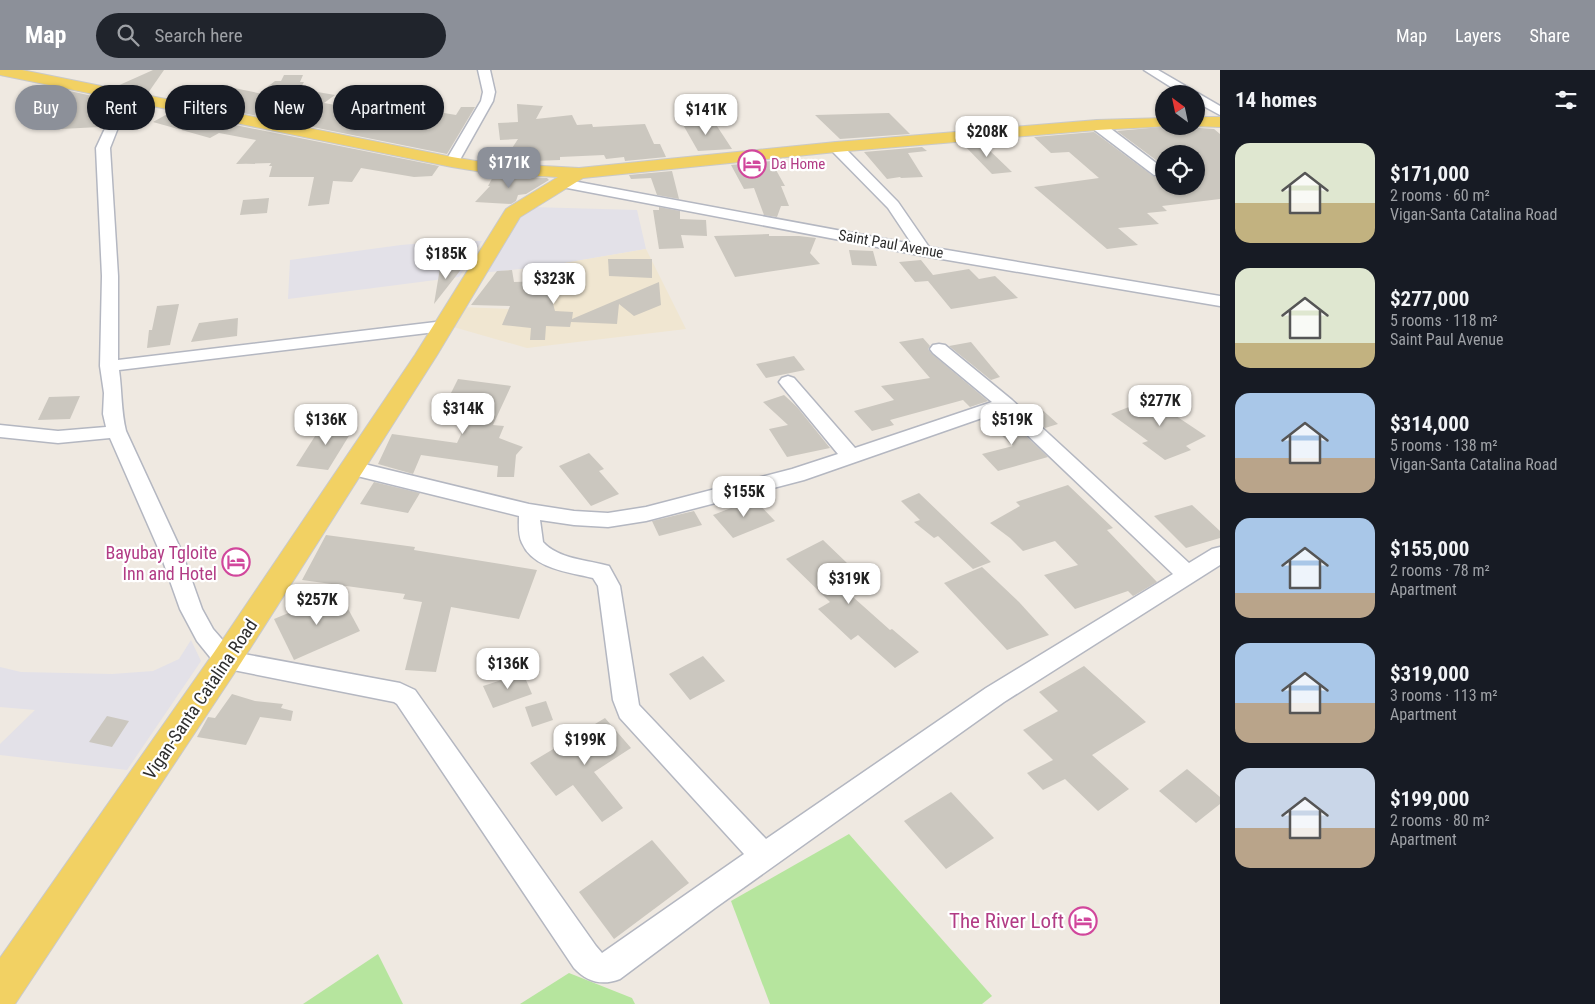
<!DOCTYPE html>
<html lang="en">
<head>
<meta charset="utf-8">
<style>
	body { margin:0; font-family:"Roboto Condensed",sans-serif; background:#20242c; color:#f1f3f6; height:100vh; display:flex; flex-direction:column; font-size:19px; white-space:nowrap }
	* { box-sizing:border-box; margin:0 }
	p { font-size:16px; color:#9ea1a6 }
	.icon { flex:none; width:28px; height:28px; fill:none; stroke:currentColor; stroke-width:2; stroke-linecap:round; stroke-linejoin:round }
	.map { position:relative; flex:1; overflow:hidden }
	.sheet { display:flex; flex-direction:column; background:#171b24; width:375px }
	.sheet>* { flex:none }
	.banner { position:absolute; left:15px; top:15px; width:475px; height:45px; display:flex; gap:10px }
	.needle { width:32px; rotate:327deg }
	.tools { position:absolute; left:1155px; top:15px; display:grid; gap:10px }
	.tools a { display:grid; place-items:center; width:50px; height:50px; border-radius:50%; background:#171b24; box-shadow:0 1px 4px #0004; font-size:25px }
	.price { position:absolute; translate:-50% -42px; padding:0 11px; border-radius:10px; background:#fff; color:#222; font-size:16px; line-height:32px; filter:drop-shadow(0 1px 2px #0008) }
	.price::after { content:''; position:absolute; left:50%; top:30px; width:15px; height:11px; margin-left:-8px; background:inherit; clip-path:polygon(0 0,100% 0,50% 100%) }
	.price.on { background:#8c9099; color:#fff }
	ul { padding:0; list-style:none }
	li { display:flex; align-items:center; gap:15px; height:125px; padding:0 15px }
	li span { display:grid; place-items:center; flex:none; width:140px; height:100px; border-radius:15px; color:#555 }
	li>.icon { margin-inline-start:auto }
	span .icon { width:60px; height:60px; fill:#fffc; stroke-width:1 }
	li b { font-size:21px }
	h2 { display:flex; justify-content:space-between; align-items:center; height:60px; padding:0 15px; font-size:21px }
	.chip { padding:0 18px; border-radius:22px; background:#171b24; box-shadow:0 1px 4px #0004; font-size:18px; line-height:45px }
	.chip.on { background:#8c9099; color:#fff }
	header { display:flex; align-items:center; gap:30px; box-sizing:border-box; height:70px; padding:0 25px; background:#8c9099; color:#fff }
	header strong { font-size:24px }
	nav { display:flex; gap:28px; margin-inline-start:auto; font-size:18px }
	.search { width:350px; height:45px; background:#20242c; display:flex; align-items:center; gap:12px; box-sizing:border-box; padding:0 18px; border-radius:28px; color:#9ea1a6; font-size:19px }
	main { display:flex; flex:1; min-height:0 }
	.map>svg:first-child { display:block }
</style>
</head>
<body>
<header>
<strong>Map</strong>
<div class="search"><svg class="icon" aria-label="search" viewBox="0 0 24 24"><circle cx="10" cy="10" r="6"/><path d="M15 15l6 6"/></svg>Search here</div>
<nav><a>Map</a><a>Layers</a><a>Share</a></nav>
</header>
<main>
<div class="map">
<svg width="1220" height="934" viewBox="0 0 1220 934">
	<rect width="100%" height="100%" fill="#efe9e1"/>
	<g fill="#e3e1e8">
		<polygon points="531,137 637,140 646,179 541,197 481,203 509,158"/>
		<polygon points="448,171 482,171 459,207 288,229 290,190 401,175"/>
		<polygon points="191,570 201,591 127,700 0,685 0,674 35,640 0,637 0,597 21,602 112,604 153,601 179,589"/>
	</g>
	<polygon fill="#f0e6d1" points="646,179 686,259 527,278 450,256 460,237 535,240 541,197"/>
	<g fill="#b6e59e">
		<polygon points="849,764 992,926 982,934 770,934 731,831"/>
		<polygon points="378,884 403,934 303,934"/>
		<polygon points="569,903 632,928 635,934 520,934"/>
	</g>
	<g fill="#cbc7bf">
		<polygon points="153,0 164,0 148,23 115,17"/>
		<polygon points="284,5 303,5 300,12 304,12 300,19 335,25 324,33 358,39 355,41 373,45 368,48 412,54 432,41 456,45 461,37 475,37 447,84 188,32 212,17 225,20 229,17 263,24 266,18 275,11 281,11"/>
		<polygon points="56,18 111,30 108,43 106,43 100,57 41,60 60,32 33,33"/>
		<polygon points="517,34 543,36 536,49 572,45 577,55 592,54 593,57 645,54 654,74 660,74 666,87 625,91 624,87 606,89 604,85 560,87 560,90 533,91 535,94 503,92 518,69 500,70 498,53 518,52"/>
		<polygon points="171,42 439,96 432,106 414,107 361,98 352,112 333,111 329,134 308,136 314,107 269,107 272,96 269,96 271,93 236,94 256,70 219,63 210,68 153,52"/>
		<polygon points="889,43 910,64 840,69 815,45"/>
		<polygon points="713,50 732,79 698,81 682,53"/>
		<polygon points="1172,56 1214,59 1220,64 1220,129 1162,136 1167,141 1147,143 1159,154 1118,158 1138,175 1107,179 1034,117 1099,108 1069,82 1051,83 1034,67 1094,62 1153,106 1164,107 1164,116 1170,116 1171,119 1196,116 1196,84 1164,84 1164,96 1117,61"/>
		<polygon points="979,72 987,78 1012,102 992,104 962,73"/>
		<polygon points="922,77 927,81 908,83 923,107 901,108 900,107 887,109 864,82"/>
		<polygon points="771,91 785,116 781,116 789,136 781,136 777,147 764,145 754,118 744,119 731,95"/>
		<polygon points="672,101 679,129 657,125 651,108 631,109 629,105"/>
		<polygon points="494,105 547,108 549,110 526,124 518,125 516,131 511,134 475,132 490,116 488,116"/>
		<polygon points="269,128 267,143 240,145 243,130"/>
		<polygon points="659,137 680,141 680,149 706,150 707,166 681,165 684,178 659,179 653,140 659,140"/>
		<polygon points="769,164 769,166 799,166 816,168 810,183 820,194 735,207 714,166"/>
		<polygon points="849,180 873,181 877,196 852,195"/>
		<polygon points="608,189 652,189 652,208 609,206"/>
		<polygon points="921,190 933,205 969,199 979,209 995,206 1018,228 951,239 928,211 915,212 899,192"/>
		<polygon points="463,197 434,234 440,198"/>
		<polygon points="512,200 514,212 547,211 555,241 573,242 572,249 659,212 661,235 634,246 619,234 617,254 571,252 570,257 546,256 545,270 530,270 531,258 502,255 510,236 471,235 497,201"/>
		<polygon points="179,234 170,275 147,278 149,260 152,260 157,236"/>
		<polygon points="238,248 237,266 191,272 199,253"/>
		<polygon points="923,268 930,276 928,279 932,284 988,331 970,337 963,330 890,350 894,355 872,361 854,341 894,330 881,316 930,308 899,272"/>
		<polygon points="971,272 1000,307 991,310 949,276"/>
		<polygon points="794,286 805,300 766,308 756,294"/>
		<polygon points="458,309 511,316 493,355 504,356 499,368 523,377 516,385 514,407 497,407 498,396 421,385 413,404 378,394 392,364 457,373 476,333 448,329"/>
		<polygon points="784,325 797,337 830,378 787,387 769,359 788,355 763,332"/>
		<polygon points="80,326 70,349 38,350 49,327"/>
		<polygon points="1157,326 1177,339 1170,342 1206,366 1186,376 1191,380 1165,390 1142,373 1148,371 1111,344"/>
		<polygon points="1038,336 1058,354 1045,358 1025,339"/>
		<polygon points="1000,344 1004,345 1048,387 998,401 982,384 1013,376 984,349"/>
		<polygon points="324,352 355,356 328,400 296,396"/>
		<polygon points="589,383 604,399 599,401 619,424 591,436 559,396"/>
		<polygon points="374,412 420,423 408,443 360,434"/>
		<polygon points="1068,415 1113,458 1107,460 1157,512 1135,525 1133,526 1128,521 1075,539 1044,505 1078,495 1055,471 1023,481 1010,468 990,453 1020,436 1016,432"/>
		<polygon points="919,423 991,492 973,499 938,466 934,468 914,452 920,450 901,431"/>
		<polygon points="754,429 775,451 733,468 713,445"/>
		<polygon points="1192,435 1220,461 1220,468 1186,478 1154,446"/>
		<polygon points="694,441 702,455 659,466 652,451"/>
		<polygon points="326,465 415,477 414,480 537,500 519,549 451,537 436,602 405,600 422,532 403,529 405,524 302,510"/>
		<polygon points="823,470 847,493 826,503 890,560 892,559 919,582 895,598 858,565 851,570 818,539 830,532 786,489"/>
		<polygon points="982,497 1019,532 1049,565 1007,580 944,513"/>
		<polygon points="339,522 360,561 294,590 274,549"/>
		<polygon points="703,586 725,611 690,630 669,604"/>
		<polygon points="1084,596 1146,652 1092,685 1129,719 1098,741 1065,709 1043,720 1027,703 1053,690 1023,660 1058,641 1039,622"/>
		<polygon points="523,603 532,624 493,638 483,616"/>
		<polygon points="232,624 255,631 283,634 281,638 293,641 291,651 260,647 246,675 197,667 208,647 215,648"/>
		<polygon points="546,631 553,650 532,657 525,637"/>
		<polygon points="107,646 129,651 112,677 89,672"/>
		<polygon points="605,648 631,678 594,702 623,738 602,752 573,715 556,726 530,693"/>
		<polygon points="1187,699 1220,727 1220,734 1196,753 1159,721"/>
		<polygon points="951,722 994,768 946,799 904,751"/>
		<polygon points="652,770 689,813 614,869 579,822"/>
	</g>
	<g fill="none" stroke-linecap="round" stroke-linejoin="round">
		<g stroke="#b4b7c1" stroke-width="3">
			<g id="minor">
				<polygon points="478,0 490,0 495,22 493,31 457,95 447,95 445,92 481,31 483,22"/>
				<polygon points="1144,0 1158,0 1220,36 1220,45 1196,32 1196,24 1182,24"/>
				<path d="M120 20 126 24 121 50 110 78 118 206V290L444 251 450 252 452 256 450 260 444 261 119 300C122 321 121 341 126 361L181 480 202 539 213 559 233 582 400 613 415 620 596 876 602 883 744 784 620 648 613 630 598 516 593 508C569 502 533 499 522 473 518 465 519 455 519 446L345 403 342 398 345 393 352 391 529 434 574 441 608 443 646 437 792 399 838 384 782 316 779 312 782 308 788 306 794 308 855 378 992 332 933 283 930 279 933 275 939 274 945 275 1012 330 1189 493 1212 479 1220 477V495L1004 632 715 838 620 909C602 916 587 912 574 898L397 634 394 632 218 597 197 571 180 539 159 480 110 368 58 373 0 367V355L58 361 106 357 103 344 104 323 100 296 102 206 96 78 109 50 114 24ZM1002 341 1173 504 986 618 766 769 639 635 620 516 609 496C588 490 558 489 543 472L540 450 574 455 608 457 646 451 804 410Z"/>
				<polygon points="1097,51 1102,52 1164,99 1164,105 1154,105 1092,58 1091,55 1092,52"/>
				<polygon points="836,73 841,74 898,132 929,177 1220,226 1220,236 924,186 562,117 555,113 562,109 912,174 888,138 831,80 829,77 831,74"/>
			</g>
		</g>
		<g stroke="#c9c9c9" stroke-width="2">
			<g id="major">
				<polygon points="0,0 22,0 452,87 488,93 579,98 836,72 1097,50 1164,48 1164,56 1170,56 1097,60 836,82 583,108 520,147 437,285 237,599 15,934 0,934 0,888 215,581 415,285 506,139 558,107 488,103 452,97 0,5"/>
				<polygon points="1196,47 1220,47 1220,57 1193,56 1196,56"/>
			</g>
		</g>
		<use href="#minor" fill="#fff" fill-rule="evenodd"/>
		<use href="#major" fill="#f2d163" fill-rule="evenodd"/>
	</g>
	<defs>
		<g id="hotel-ring" transform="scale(1.4375)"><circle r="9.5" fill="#fff" stroke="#d1479c" stroke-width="1.5"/><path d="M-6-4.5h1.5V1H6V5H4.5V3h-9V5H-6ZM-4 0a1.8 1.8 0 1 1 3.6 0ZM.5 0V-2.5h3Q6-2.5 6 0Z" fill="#d1479c"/></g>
	</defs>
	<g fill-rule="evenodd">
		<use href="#hotel-ring" x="752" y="94"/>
		<use href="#hotel-ring" x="236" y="492"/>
		<use href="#hotel-ring" x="1083" y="851"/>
	</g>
	<g text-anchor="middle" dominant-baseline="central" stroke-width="4.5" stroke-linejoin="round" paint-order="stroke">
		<g font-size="15" fill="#b23c85" stroke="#fff" text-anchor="start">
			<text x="771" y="94">Da Home</text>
		</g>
		<g font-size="15" fill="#2e2e2e" stroke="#fff">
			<text transform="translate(891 174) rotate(10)">Saint Paul Avenue</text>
		</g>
		<g font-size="18" fill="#b23c85" stroke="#fff" text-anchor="end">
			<text x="217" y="482">Bayubay Tgloite<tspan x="217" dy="21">Inn and Hotel</tspan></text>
		</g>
		<g font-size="18" fill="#2e2e2e" stroke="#fff">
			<text transform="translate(200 629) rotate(-56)">Vigan-Santa Catalina Road</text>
		</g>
		<g font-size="21" fill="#b23c85" stroke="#fff" text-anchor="end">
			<text x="1064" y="851">The River Loft</text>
		</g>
	</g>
</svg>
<div class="tools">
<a><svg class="needle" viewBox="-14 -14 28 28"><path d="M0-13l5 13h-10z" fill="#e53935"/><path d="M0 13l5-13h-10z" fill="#9ea1a6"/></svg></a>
<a><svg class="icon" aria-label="locate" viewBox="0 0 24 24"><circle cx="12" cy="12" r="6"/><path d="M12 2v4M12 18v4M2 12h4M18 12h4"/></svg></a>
</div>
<b class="price" style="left:706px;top:66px">$141K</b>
<b class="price" style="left:987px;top:88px">$208K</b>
<b class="price on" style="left:509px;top:119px">$171K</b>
<b class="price" style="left:446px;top:210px">$185K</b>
<b class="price" style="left:554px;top:235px">$323K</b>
<b class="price" style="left:1160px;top:357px">$277K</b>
<b class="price" style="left:463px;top:365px">$314K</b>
<b class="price" style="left:326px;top:376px">$136K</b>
<b class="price" style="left:1012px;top:376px">$519K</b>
<b class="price" style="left:744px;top:448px">$155K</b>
<b class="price" style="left:849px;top:535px">$319K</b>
<b class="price" style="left:317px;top:556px">$257K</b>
<b class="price" style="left:508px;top:620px">$136K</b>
<b class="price" style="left:585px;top:696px">$199K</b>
<div class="banner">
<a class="chip on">Buy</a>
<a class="chip">Rent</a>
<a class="chip">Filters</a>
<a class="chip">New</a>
<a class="chip">Apartment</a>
</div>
</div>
<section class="sheet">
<h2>14 homes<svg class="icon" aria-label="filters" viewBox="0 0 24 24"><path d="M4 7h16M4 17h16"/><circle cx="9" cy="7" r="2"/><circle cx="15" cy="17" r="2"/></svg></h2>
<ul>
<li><span style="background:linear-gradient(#dfe7d0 60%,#c2b280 0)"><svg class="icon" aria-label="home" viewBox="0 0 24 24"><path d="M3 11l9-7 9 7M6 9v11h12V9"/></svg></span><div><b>$171,000</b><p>2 rooms · 60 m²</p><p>Vigan-Santa Catalina Road</p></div></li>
<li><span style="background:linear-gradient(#dfe7d0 75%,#c2b280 0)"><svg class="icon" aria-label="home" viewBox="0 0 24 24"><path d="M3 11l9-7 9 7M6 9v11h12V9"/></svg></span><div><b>$277,000</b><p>5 rooms · 118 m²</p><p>Saint Paul Avenue</p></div></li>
<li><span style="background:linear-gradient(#a9c7e8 65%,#b9a48a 0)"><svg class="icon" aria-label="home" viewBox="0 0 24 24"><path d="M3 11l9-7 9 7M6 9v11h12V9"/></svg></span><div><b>$314,000</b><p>5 rooms · 138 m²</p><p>Vigan-Santa Catalina Road</p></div></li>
<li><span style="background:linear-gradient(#a9c7e8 75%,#b9a48a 0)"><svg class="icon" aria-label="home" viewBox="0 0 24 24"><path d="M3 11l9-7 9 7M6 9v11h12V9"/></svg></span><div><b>$155,000</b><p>2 rooms · 78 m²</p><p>Apartment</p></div></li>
<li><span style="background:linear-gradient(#a9c7e8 60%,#b9a48a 0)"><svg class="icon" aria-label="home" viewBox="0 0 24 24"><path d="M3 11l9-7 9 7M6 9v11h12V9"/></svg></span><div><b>$319,000</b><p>3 rooms · 113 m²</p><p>Apartment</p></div></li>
<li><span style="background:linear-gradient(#c9d6e8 60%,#b9a48a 0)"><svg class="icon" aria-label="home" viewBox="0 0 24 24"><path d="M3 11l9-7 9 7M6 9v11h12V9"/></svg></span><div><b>$199,000</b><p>2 rooms · 80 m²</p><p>Apartment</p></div></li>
</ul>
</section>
</main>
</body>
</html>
